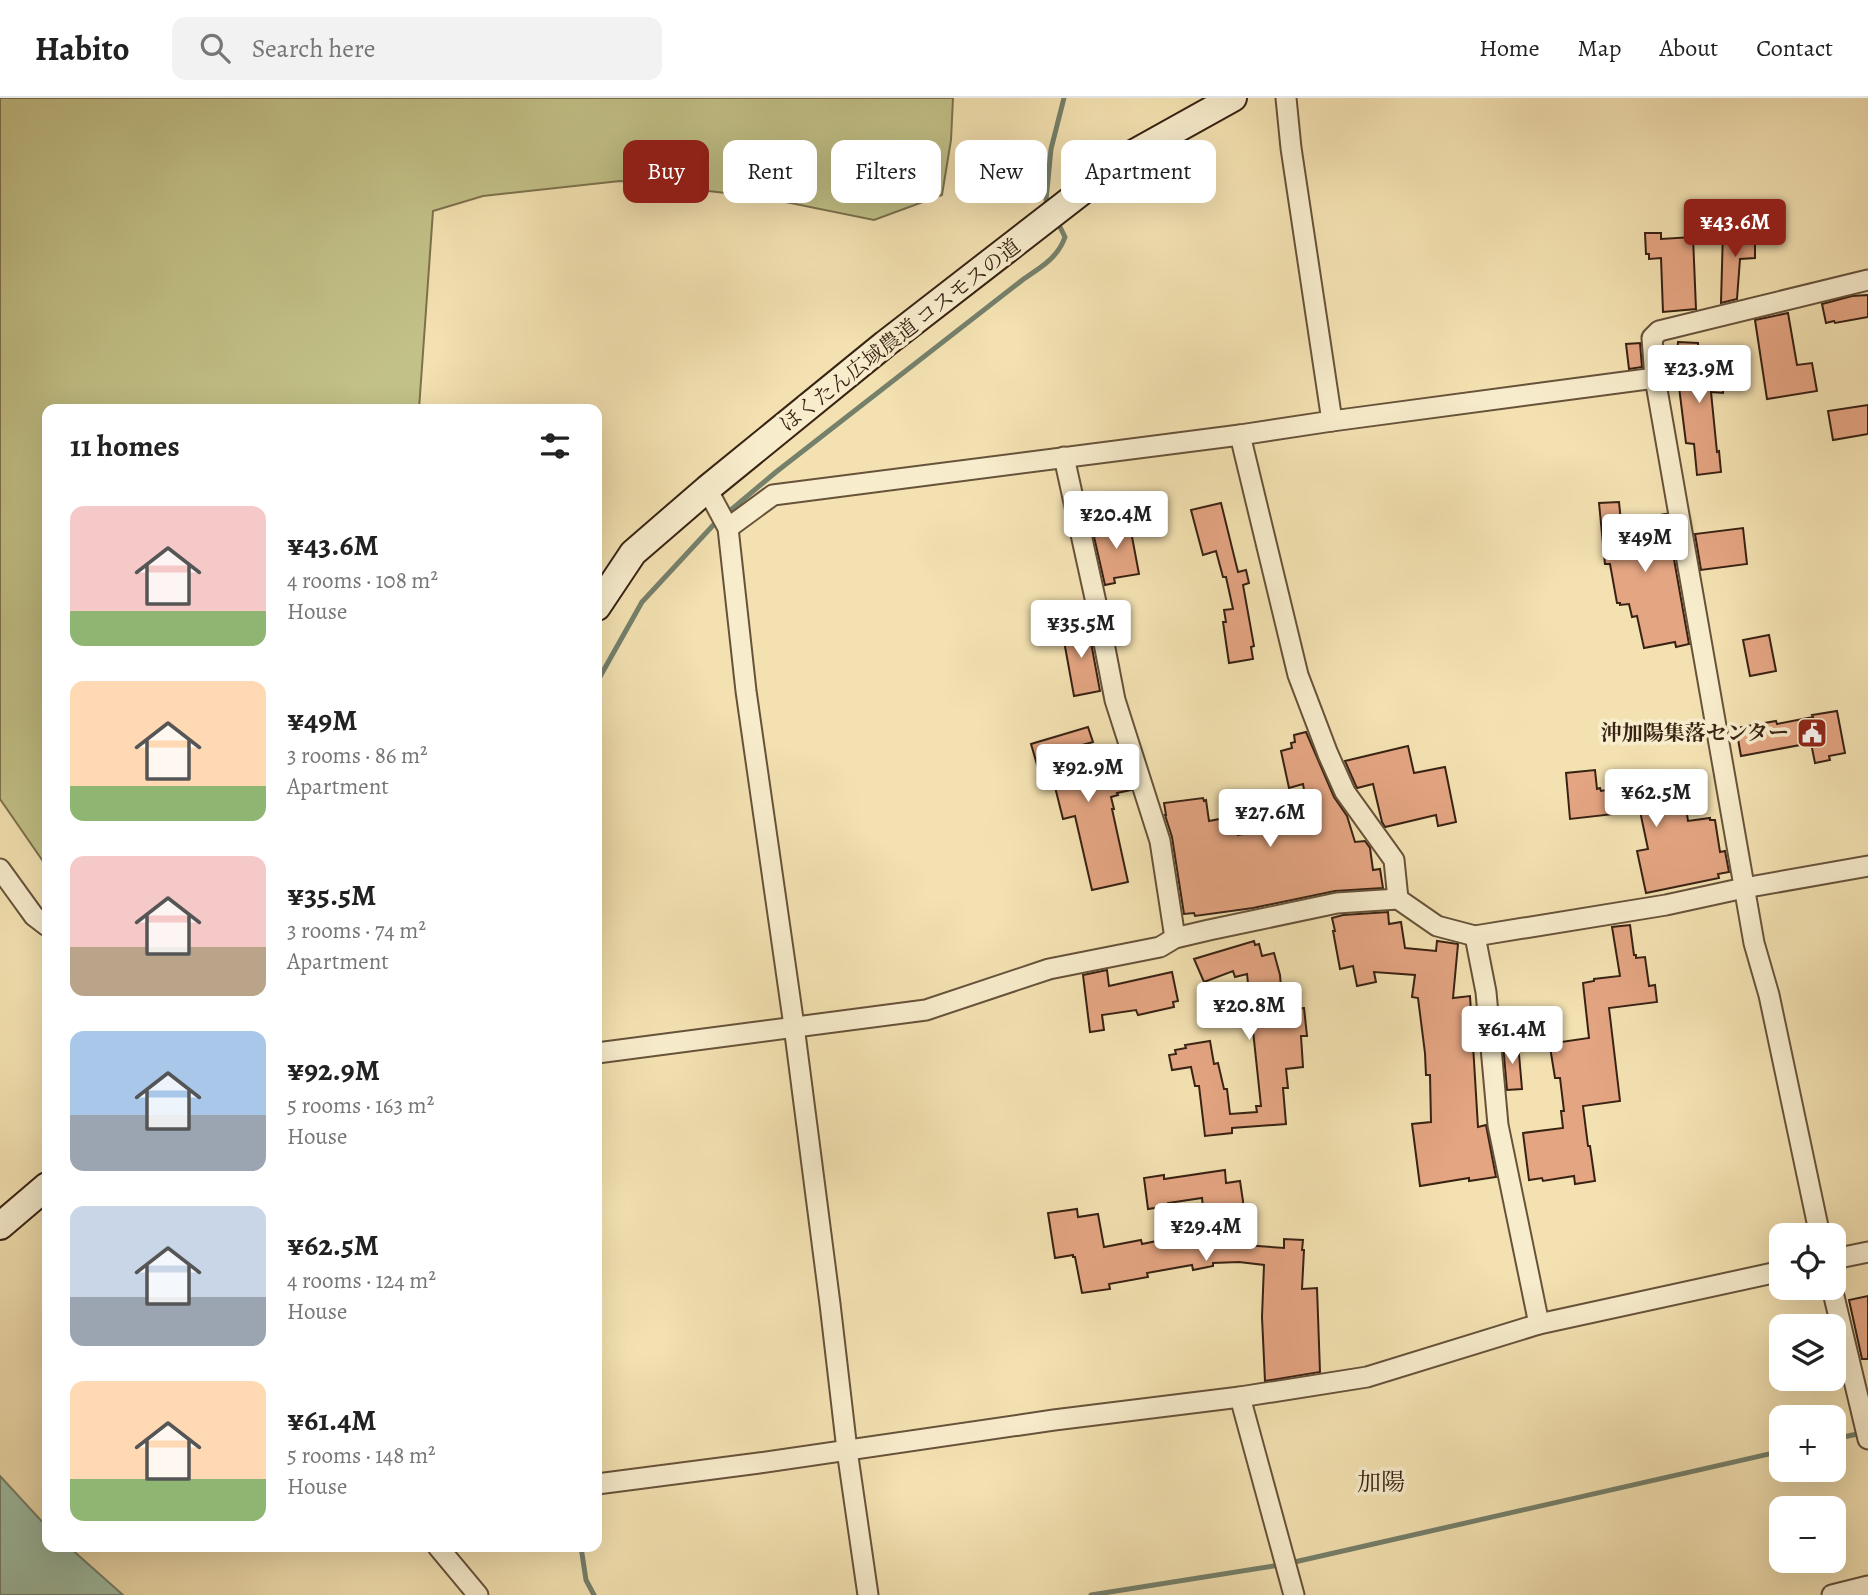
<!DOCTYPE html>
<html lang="en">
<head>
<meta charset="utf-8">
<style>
	body { margin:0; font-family:Alegreya,"Noto Serif JP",serif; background:#f2f2f2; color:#222; height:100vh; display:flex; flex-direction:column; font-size:26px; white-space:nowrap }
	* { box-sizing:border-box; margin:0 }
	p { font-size:23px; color:#767676 }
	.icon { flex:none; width:38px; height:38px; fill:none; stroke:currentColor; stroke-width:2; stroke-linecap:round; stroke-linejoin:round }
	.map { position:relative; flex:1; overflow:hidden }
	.details { position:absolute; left:42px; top:306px; width:560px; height:1148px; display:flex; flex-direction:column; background:#fff; border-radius:14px; box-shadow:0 7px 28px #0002 }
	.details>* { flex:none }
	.banner { position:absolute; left:623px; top:42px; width:665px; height:63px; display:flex; gap:14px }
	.tools { position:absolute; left:1769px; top:1125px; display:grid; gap:14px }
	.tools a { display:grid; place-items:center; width:77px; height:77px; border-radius:14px; background:#fff; box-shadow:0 7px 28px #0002; font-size:35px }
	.price { position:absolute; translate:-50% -60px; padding:0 16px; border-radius:7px; background:#fff; color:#222; font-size:23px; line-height:46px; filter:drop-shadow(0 2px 4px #0008) }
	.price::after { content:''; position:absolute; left:50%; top:42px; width:21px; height:16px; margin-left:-10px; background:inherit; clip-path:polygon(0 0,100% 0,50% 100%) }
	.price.current { background:#8f2418; color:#fff }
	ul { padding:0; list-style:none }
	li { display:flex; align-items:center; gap:21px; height:175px; padding:0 28px }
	li span { display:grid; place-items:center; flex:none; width:196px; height:140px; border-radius:14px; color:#555 }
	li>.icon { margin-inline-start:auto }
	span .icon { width:84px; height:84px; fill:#fffc; stroke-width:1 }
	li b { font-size:30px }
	h2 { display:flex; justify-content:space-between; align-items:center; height:84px; padding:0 28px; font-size:30px }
	.tag { padding:0 24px; border-radius:14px; background:#fff; box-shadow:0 7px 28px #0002; font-size:24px; line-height:63px }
	.tag.current { background:#8f2418; color:#fff }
	header { display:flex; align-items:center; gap:42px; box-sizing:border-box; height:98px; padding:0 35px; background:#fff; border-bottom:2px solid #e0e0e0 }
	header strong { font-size:33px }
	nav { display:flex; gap:38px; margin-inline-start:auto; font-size:24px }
	.search { width:490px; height:63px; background:#f2f2f2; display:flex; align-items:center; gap:18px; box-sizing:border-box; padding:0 24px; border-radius:14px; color:#767676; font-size:26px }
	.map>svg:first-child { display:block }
</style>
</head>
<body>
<header>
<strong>Habito</strong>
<div class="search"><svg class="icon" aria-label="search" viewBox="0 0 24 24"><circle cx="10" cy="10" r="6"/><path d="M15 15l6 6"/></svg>Search here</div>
<nav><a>Home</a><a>Map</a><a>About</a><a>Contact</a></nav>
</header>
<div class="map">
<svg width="1868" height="1497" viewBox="0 0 1868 1497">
	<rect width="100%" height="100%" fill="#f3e1b1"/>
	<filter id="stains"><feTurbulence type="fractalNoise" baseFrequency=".00286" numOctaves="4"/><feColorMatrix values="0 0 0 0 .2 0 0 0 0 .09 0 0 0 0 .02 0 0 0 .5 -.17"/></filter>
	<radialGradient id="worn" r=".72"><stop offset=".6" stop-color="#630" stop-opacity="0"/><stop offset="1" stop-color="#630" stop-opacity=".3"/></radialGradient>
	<polygon fill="#c2c187" stroke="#7d724d" stroke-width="2" points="0,0 953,0 951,42 942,97 874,122 761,99 620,83 483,98 433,113 419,311 47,312 47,769 0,701"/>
	<polygon fill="#9dbea6" stroke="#75806b" stroke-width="2" points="0,1378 47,1429 47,1449 69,1449 123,1497 0,1497"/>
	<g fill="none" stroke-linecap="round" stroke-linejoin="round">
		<g stroke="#75806b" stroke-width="5">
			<polyline points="1050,110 1046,102 1051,51 1064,0"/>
			<path d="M726 416 776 374 1025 180C1042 169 1058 159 1065 139L1056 121"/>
			<polyline points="597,584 642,504 718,422"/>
			<polyline points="1834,1341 1862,1335"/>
			<polyline points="581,1449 586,1482 594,1497"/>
			<polyline points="1290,1465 1782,1353"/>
			<polyline points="1091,1497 1280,1467"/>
		</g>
	</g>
	<g fill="#e4a582" stroke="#382213" stroke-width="2">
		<polygon points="1727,130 1755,131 1755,160 1740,161 1737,201 1721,205 1723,133 1727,133"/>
		<polygon points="1645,135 1661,135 1661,141 1693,139 1696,211 1663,214 1661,160 1649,161 1649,156 1646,156"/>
		<polygon points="1868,197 1868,219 1835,225 1834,223 1826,225 1822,206 1852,198"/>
		<polygon points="1788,215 1797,267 1812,265 1817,293 1767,301 1755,222"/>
		<polygon points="1678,244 1698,245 1699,269 1726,269 1723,295 1711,294 1717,354 1719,353 1721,374 1697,377 1694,346 1686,345 1679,289 1675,289"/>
		<polygon points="1640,245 1642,269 1629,271 1626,246"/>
		<polygon points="1868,307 1868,336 1833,342 1828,313"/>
		<polygon points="1619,404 1621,424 1666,416 1689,546 1676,549 1675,544 1644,550 1637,518 1632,519 1629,506 1620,507 1620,505 1617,505 1610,466 1605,466 1599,405"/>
		<polygon points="1221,405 1238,474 1246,472 1249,485 1243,487 1254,548 1251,549 1253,561 1229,565 1223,524 1226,524 1224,512 1233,511 1226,479 1223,479 1216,453 1203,457 1191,412"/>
		<polygon points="1128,423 1128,428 1130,428 1139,476 1114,480 1115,485 1105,487 1092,430"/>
		<polygon points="1743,430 1747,466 1701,472 1695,436"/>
		<polygon points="1087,523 1100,593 1074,598 1064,543 1068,543 1067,537 1072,536 1070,526"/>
		<polygon points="1769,537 1776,573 1750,578 1743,542"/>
		<polygon points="1837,613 1845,655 1829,658 1830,662 1815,665 1811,645 1741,658 1736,630 1776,623 1777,626 1813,619 1812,617"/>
		<polygon points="1088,629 1093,644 1075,649 1081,675 1122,665 1131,692 1117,695 1118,697 1111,699 1114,711 1112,711 1128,784 1092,792 1075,718 1063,721 1050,669 1038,670 1031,646"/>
		<polygon points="1306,634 1334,699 1347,718 1355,744 1365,743 1370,750 1373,772 1380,771 1383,790 1335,793 1253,810 1195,818 1194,815 1184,816 1172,739 1165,717 1166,717 1164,705 1203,700 1204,703 1206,702 1209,723 1235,718 1238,737 1269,731 1268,722 1308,715 1303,686 1289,690 1281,653 1292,650 1291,645 1295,644 1294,637"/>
		<polygon points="1408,648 1414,675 1445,669 1456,724 1438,728 1436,717 1385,729 1382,724 1373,686 1357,690 1356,688 1345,663"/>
		<polygon points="1595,672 1597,691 1600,690 1601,693 1688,679 1690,695 1684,696 1688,723 1710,720 1710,722 1715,722 1720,754 1725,753 1729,774 1718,776 1719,780 1646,795 1637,753 1648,751 1640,713 1570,721 1566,675"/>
		<polygon points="1388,814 1389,826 1401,824 1405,850 1436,853 1437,843 1458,846 1453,900 1470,898 1478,1029 1486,1027 1496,1079 1469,1083 1469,1080 1420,1088 1412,1026 1431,1024 1430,977 1426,977 1425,955 1418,900 1412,899 1415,877 1374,874 1376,884 1357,888 1353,868 1340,871 1333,833 1335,833 1332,820 1343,817"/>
		<polygon points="1630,827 1634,857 1636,857 1636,860 1645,859 1649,888 1655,887 1657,904 1609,910 1620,1003 1583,1008 1588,1048 1590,1048 1595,1083 1575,1086 1574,1078 1543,1083 1542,1080 1529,1082 1523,1035 1563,1030 1561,1013 1564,1013 1560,980 1555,980 1550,949 1555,948 1554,945 1589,940 1583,885 1594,883 1594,881 1620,878 1612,829"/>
		<polygon points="1254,843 1255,847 1259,846 1262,858 1274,855 1280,877 1281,889 1287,889 1289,911 1304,910 1307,938 1301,938 1303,969 1286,971 1288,990 1283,990 1286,1026 1232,1030 1232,1035 1205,1038 1199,988 1195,988 1191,969 1172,972 1169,957 1176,956 1175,952 1186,950 1185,947 1210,943 1214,966 1218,965 1224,991 1227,991 1230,1016 1257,1014 1256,1008 1261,1008 1247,876 1235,879 1233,873 1204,884 1194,861"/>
		<polygon points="1107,872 1109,888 1172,874 1178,903 1173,904 1174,909 1138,917 1136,912 1102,917 1104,932 1090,934 1083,877"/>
		<polygon points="1518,945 1522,991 1507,992 1503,946"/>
		<polygon points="1225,1072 1226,1085 1240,1083 1243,1103 1244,1147 1284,1150 1284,1141 1303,1142 1302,1152 1304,1152 1302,1191 1317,1190 1320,1274 1265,1283 1262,1219 1264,1167 1239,1164 1213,1165 1213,1168 1193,1172 1192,1167 1147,1175 1148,1179 1109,1186 1110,1191 1082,1195 1075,1159 1073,1159 1073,1157 1055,1160 1048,1115 1077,1111 1078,1119 1098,1116 1104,1149 1141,1142 1142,1146 1181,1138 1180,1135 1205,1130 1202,1100 1168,1105 1168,1108 1148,1111 1144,1080 1164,1077 1164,1081"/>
		<polygon points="1868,1198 1868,1261 1862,1261 1849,1202"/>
	</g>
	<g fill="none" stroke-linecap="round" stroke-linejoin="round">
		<g stroke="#67523a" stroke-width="23">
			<g id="street">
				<polyline points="1286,0 1291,50 1332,323"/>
				<polyline points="1240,337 1298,577 1328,656 1345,694 1394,762 1398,801"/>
				<polyline points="1064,359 1097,509 1115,602 1160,743 1175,840"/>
				<polyline points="707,391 728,430 746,593 794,928 830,1206 847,1352 868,1497"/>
				<polyline points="728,430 773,397 1240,337 1332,323 1655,280"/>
				<polyline points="0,771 34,818 47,828"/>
				<polyline points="1475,838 1486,894 1498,1027 1539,1226"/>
				<polyline points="597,955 926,912 1049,871 1160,849 1175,840 1209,832 1337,805 1398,801 1437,828 1475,838 1666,807 1744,790 1868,768"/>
				<polyline points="1820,1138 1769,897 1754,845 1655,280 1652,240 1659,233 1868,182"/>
				<polyline points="1834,1161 1868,1154"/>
				<polyline points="1832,1190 1868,1341"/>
				<polyline points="1240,1299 1294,1497"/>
				<polyline points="597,1386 759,1365 1054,1322 1240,1299 1367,1279 1539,1226 1782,1173"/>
				<polyline points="438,1449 478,1497"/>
				<polyline points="1832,1497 1868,1488"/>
			</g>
		</g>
		<g stroke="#382213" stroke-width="30">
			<g id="secondary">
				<polyline points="597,509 633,455 707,391 885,246 1125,60 1233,0"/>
				<polyline points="0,1128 47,1088"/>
			</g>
		</g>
		<use href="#street" stroke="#f7eccc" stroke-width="19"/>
		<use href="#secondary" stroke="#f7eccc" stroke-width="26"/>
	</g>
	<defs>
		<g id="civic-square" transform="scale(1.575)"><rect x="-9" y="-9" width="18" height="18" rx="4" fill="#8f2418" stroke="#f7eccc"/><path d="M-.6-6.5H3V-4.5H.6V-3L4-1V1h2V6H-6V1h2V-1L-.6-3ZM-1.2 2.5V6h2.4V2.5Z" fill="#fff"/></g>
	</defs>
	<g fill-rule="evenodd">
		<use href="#civic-square" x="1812" y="635"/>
	</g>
	<g text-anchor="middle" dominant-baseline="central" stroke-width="7" stroke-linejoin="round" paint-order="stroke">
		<g font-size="21" fill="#382213" stroke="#f7eccc">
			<text transform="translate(900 237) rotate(-38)">ほくたん広域農道 コスモスの道</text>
		</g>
		<g font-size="21" font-weight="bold" fill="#382213" stroke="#f7eccc" text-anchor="end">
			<text x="1789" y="635">沖加陽集落センター</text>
		</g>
		<g font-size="24" fill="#382213" stroke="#f7eccc">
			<text x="1381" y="1384">加陽</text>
		</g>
	</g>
	<rect width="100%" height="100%" filter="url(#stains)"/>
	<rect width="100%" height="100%" fill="url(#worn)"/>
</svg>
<div class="tools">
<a><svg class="icon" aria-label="locate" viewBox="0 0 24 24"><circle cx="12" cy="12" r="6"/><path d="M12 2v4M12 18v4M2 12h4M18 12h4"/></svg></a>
<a><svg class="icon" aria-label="layers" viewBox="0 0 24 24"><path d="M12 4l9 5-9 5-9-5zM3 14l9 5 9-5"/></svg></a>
<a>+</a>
<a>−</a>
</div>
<b class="price current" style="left:1735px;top:161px">¥43.6M</b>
<b class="price" style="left:1699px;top:307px">¥23.9M</b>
<b class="price" style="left:1116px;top:453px">¥20.4M</b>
<b class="price" style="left:1645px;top:476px">¥49M</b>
<b class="price" style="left:1081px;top:562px">¥35.5M</b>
<b class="price" style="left:1088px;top:706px">¥92.9M</b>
<b class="price" style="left:1656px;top:731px">¥62.5M</b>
<b class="price" style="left:1270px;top:751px">¥27.6M</b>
<b class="price" style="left:1249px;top:944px">¥20.8M</b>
<b class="price" style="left:1512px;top:968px">¥61.4M</b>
<b class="price" style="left:1206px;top:1165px">¥29.4M</b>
<div class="banner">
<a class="tag current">Buy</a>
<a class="tag">Rent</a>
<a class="tag">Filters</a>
<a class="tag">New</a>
<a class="tag">Apartment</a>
</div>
<section class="details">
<h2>11 homes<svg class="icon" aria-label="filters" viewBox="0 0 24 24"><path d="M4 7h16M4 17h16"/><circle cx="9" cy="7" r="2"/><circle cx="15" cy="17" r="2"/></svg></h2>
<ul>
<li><span style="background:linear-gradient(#f6c9c9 75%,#8fb573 0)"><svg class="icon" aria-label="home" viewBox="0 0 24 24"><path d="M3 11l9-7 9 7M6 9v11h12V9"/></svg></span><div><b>¥43.6M</b><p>4 rooms · 108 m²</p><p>House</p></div></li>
<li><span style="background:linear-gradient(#ffd9b3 75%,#8fb573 0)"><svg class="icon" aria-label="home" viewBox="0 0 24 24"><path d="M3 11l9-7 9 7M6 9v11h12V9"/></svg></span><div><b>¥49M</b><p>3 rooms · 86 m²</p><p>Apartment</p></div></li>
<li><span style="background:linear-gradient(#f6c9c9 65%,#b9a48a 0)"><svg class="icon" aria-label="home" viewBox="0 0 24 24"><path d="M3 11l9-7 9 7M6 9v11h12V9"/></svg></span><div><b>¥35.5M</b><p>3 rooms · 74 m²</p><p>Apartment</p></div></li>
<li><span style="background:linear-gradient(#a9c7e8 60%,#9aa5b1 0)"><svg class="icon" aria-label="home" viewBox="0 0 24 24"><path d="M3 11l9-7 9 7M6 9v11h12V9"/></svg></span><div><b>¥92.9M</b><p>5 rooms · 163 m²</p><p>House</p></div></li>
<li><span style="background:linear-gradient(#c9d6e8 65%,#9aa5b1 0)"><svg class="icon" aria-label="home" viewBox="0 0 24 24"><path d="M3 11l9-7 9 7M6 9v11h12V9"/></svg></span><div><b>¥62.5M</b><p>4 rooms · 124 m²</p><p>House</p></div></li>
<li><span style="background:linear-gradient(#ffd9b3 70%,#8fb573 0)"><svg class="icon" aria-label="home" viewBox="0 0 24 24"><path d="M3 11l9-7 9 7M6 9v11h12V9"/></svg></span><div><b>¥61.4M</b><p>5 rooms · 148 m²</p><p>House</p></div></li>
</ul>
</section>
</div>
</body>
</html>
